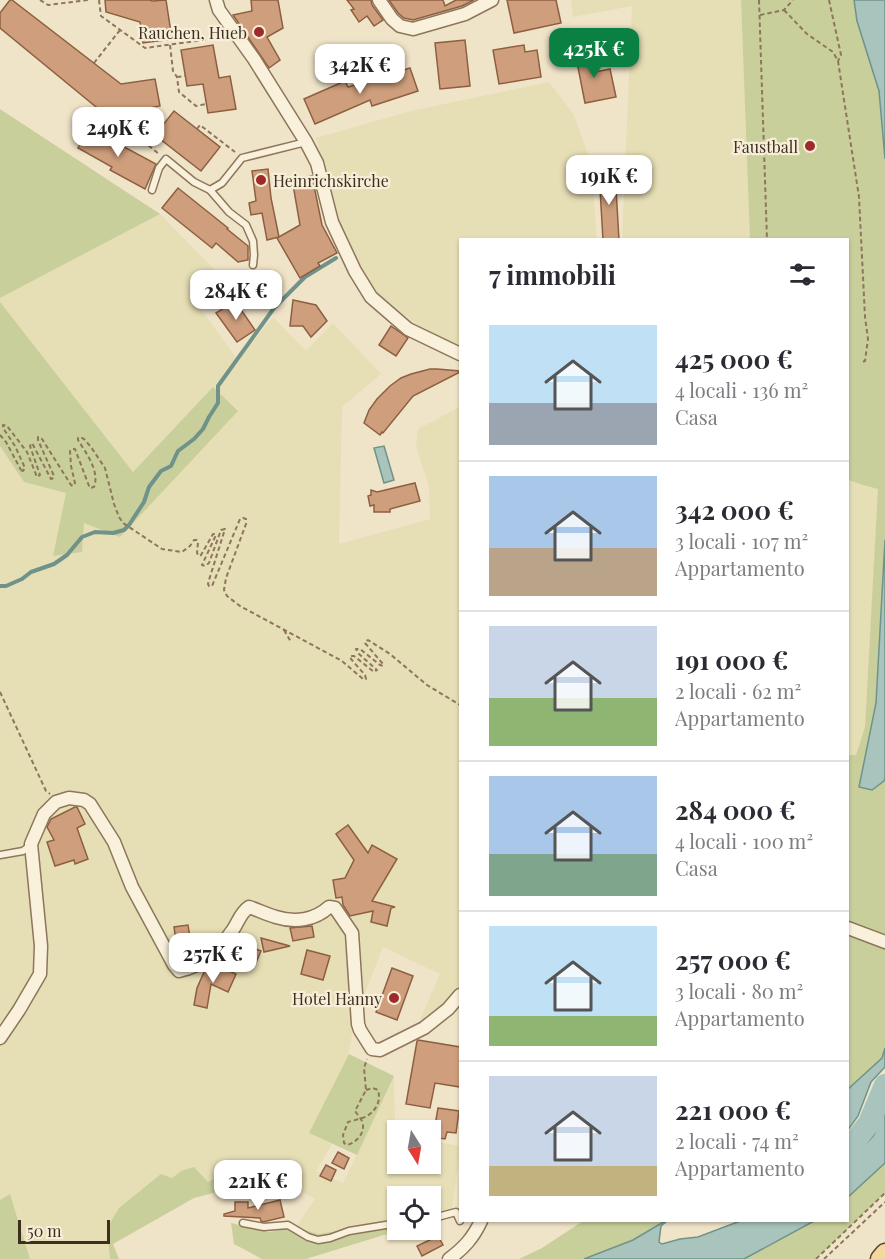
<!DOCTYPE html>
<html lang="it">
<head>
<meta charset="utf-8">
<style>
	body { margin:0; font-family:"Playfair Display",serif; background:#f7f7f7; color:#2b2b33; height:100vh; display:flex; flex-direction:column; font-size:22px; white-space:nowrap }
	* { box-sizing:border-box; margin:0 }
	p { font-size:20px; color:#7c7c81 }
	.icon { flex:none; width:33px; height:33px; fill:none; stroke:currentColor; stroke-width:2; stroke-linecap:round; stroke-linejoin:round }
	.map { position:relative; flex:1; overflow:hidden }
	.sheet { position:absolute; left:459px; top:238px; width:390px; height:984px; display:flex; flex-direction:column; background:#fff; border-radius:0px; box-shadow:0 2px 4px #0004 }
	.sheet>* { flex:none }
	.needle { width:39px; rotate:169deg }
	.fabs { position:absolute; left:387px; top:1120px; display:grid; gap:12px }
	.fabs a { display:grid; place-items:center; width:54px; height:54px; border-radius:0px; background:#fff; box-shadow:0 2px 4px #0004; font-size:30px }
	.scale { position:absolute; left:18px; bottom:15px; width:92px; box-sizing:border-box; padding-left:6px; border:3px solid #3d2e20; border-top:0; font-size:16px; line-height:21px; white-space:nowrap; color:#3d2e20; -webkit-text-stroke:4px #f7eed8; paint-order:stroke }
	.price { position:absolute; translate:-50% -51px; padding:0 14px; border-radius:12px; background:#fff; color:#222; font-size:20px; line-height:39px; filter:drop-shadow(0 2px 3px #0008) }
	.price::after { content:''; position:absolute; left:50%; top:36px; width:18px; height:14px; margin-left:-9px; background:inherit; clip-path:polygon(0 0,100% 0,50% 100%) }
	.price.selected { background:#0b8043; color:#fff }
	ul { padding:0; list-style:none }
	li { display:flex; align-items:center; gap:18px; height:150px; padding:0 30px }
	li+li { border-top:2px solid #e1e1e2 }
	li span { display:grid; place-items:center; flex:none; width:168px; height:120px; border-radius:0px; color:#555 }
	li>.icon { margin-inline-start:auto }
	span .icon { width:72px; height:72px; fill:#fffc; stroke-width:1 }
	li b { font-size:26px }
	h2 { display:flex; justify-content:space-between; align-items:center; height:72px; padding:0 30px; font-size:26px }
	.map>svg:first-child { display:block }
</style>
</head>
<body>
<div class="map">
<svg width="885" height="1259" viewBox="0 0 885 1259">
	<rect width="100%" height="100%" fill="#f0e4c8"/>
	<g fill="#e6deb5">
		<polygon points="571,0 741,0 750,240 622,240 632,6 573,17"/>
		<polygon points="549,82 574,115 591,162 597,240 460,240 460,345 451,342 416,324 376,292 350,246 337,214 316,138 411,111"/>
		<polygon points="160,214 227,282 202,311 238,360 273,317 306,351 333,323 381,374 342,407 339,544 430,519 429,487 416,446 418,429 460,407 460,989 443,1008 417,1027 440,974 383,947 354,1021 349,1054 309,1133 332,1144 316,1171 343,1183 394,1076 395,1134 397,1134 398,1164 430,1164 431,1141 460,1146 460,1151 451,1214 431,1217 430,1197 398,1197 397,1222 318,1234 296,1227 315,1199 244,1161 208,1182 181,1171 107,1228 110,1259 30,1259 10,1194 0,1200 0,446 24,482 66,493 53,556 82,552 83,523 238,411 213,388 133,472 0,302 0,298"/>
		<polygon points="848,480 863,485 879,489 865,727 856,755 848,755"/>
	</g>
	<g fill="#c9cf9b">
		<polygon points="741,0 854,0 857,21 879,91 885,159 885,540 876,703 859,787 884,781 885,778 885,1048 882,1058 848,1089 848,755 856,755 865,727 878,489 863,485 848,480 848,240 750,240"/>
		<polygon points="0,109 160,214 0,298"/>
		<polygon points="0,302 133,472 213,387 238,411 120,537 84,523 82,552 53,556 66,493 24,482 0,446"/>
		<polygon points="349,1054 394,1076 357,1155 309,1133"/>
		<polygon points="244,1161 225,1190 194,1198 113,1244 119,1259 110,1259 107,1228 119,1208 161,1174 172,1178 181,1171 194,1167 208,1182"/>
		<polygon points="885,1163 885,1193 816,1259 744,1259 814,1221 848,1221 848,1196"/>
		<polygon points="10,1194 30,1259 0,1259 0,1200"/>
		<polygon points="583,1221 665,1221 633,1240 584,1259 519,1259 542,1248"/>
		<polygon points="397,1222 398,1230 400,1230 306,1259 262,1259 234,1244 231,1223 269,1232 296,1227 318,1234"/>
	</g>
	<g fill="#a9c4bc" stroke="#6f938a" stroke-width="1.5">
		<polygon points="854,0 885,0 885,159 879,91 857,21"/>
		<polygon points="143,119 144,127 126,130 125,122"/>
		<polygon points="384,446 394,480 384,483 374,448"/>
		<polygon points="885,540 885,778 884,781 872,790 859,787 876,703"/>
		<polygon points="885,1048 885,1067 871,1082 858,1116 848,1130 848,1089 882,1058"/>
		<path d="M885 1106V1163L848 1197V1156C856 1152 874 1139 876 1130 879 1121 879 1113 885 1106Z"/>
		<polygon points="665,1221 667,1221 661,1226 659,1242 662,1244 680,1239 698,1237 740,1221 814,1221 744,1259 584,1259 633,1240"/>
	</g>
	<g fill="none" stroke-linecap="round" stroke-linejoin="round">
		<polyline stroke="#6f938a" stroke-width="4" points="0,586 6,586 22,579 31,572 54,564 67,555 82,537 95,532 113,533 124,530 129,525 144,502 149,487 161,471 171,466 178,451 194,439 203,429 209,417 218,403 218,386 274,308 305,277 336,258"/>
		<polyline stroke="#a9c4bc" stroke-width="22" points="848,1150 869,1123 885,1085"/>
	</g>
	<g fill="#cf9f7d" stroke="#8d5f41" stroke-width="1.5">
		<polygon points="10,0 12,0 121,84 155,79 160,106 107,116 0,28 0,13"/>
		<polygon points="105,0 150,0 152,1 166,0 172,39 143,43 140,22 106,12"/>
		<polygon points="251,0 278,0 283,28 267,37 280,60 269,68 233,15 252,11"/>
		<polygon points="347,0 371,0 372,5 383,20 374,26 367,16 359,22 351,10 354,9"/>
		<polygon points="389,0 443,0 445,6 456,0 474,0 462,6 413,20 404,18 398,13"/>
		<polygon points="507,0 556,0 561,23 514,33"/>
		<polygon points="465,40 470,86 440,89 435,43"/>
		<polygon points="213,45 219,78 230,76 236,109 208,113 203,84 187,86 181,50"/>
		<polygon points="524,45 525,52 537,50 541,77 499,84 493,50"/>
		<polygon points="591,48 595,72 610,69 616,97 585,103 575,52"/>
		<polygon points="410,68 418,91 372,106 370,100 315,124 304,99 345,81 348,87"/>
		<polygon points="174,111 220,147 201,171 155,135"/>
		<polygon points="89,128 156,164 145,189 110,170 112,167 78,148"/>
		<polygon points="268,169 271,198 279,237 267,240 262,213 251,215 249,203 256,201 252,171"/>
		<polygon points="615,171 619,240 603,240 599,172"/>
		<polygon points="312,176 322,225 337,253 318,263 320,266 300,278 277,238 300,225 292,179"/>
		<polygon points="178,188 228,228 227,229 248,246 248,260 238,262 216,243 212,248 162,208"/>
		<polygon points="293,300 316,305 327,321 311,337 303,326 290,326"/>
		<polygon points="235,301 255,330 237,342 216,313"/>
		<polygon points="391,326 408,338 396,356 379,345"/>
		<polygon points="430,369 437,369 460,371 460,372 413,396 383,433 382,432 380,435 364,423 369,410 377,399 390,386 401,378 411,374"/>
		<polygon points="415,483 420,501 390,509 390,512 374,512 374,505 370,506 368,496 371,495 371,490 377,492"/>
		<polygon points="75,807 77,807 85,824 77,828 88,859 75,864 74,860 55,866 47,842 54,840 47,827 51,819"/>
		<polygon points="348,825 368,853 372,845 397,859 372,901 395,907 391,908 387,926 371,922 373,911 350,916 343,905 342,897 336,898 333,880 345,878 354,860 336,834"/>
		<polygon points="188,925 191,945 177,948 174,927"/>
		<polygon points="312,926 314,937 293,941 290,928"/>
		<polygon points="261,938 290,946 264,952"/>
		<polygon points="242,944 261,951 255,965 237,958"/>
		<polygon points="307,950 330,956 323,980 301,974"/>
		<polygon points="214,964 236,974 228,992 211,984 207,1008 194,1005 197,988 205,970"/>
		<polygon points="392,968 413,976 397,1020 376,1012"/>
		<polygon points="418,1040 460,1047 460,1087 435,1083 430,1108 406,1104 417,1041"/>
		<polygon points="438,1108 459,1111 456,1133 447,1132 445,1139 433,1137"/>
		<polygon points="338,1152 349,1158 344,1169 332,1163"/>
		<polygon points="326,1165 336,1170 331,1181 320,1176"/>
		<polygon points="280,1200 284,1217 263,1222 261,1221 260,1218 224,1216 224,1214 235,1211 235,1202 248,1202 248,1208"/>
		<polygon points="438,1236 443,1245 422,1256 417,1246"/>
	</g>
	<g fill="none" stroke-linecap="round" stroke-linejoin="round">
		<g stroke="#8d765c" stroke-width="9">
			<g id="service">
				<polyline points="152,190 159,168 166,159 194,182 210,190 229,212 246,225 253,241 254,255 253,265"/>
				<polyline points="210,190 222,183 242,158 306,142"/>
				<polyline points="0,855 23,851 31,845"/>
				<polyline points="430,1219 456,1212 460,1221"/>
				<polyline points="243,1223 264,1227 288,1225 308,1237 318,1240 330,1238 349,1231 398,1223"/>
			</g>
		</g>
		<g stroke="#8d765c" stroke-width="15">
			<g id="minor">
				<polyline points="216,0 219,10 254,59 306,142 317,163 332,222 355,271 371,297 408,329 460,354"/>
				<polyline points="379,0 392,19 400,26 413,29 465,14 492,0"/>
				<polyline points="848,928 885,942"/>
				<path d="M0 1038 19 1010 40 974 41 946 31 844 44 814 56 802 69 798 84 800 90 804 114 842 132 887 174 965 179 971C205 965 217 952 232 931 238 923 240 913 249 907 258 910 266 914 276 917 295 923 315 920 329 907L335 908 352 933 358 1024 360 1030 372 1049 380 1050 424 1028 448 1009 460 995"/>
				<path d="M449 1259C464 1248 473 1238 481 1221"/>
			</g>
		</g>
		<g stroke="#5b4430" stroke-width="21">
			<polyline id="primary" points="880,1259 885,1253"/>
		</g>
		<g stroke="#8d765c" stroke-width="2" stroke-dasharray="4.5 3" stroke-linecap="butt">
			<polyline points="40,0 48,5 88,0"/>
			<polyline points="99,0 101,16 145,48 225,37"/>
			<polyline points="759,0 767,240"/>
			<polyline points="829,0 841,55 838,61"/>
			<polyline points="784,10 807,34 833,52 838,61 859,197 865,317 868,339 865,361 862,362"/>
			<polyline points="760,15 784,10 793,0"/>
			<polyline points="170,45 173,71 177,77 179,92 196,106 206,104"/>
			<polyline points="94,63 120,30"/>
			<polyline points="177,77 185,76"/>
			<polyline points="197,129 200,125 235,152"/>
			<polyline points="104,136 108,129 136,144 148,145 159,154"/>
			<polyline points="0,435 6,442 21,470"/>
			<path d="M21 470 23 471 25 468 15 446 3 428V425L7 426 27 452 37 477 40 475 30 446 32 443 51 479 53 478 54 476 38 440V437L42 439 71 485 73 486 75 483 71 466 70 451 72 449H75L89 486 90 488 94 487C100 471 86 453 78 440V438L80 437 84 439 91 447 105 468 114 504 119 517 123 523 162 549 182 552 190 546 194 540H197L198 542 197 553 199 556 201 555 213 534H215L216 535 202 565 205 566 209 563 221 530 225 529 209 580 208 584 209 586H212L240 519 243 518 246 519V524L226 578 224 590 227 596 240 606 342 661 363 679H366L365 675 351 659 350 656H354L374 672 377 670 358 653 356 649H360L380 665 383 666V664L365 643V642L368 640 390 654 427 685 460 705"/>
			<polyline points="284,630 291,642"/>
			<polyline points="0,692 46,791 50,794"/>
			<path d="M366 1090 373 1088 378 1090C381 1100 377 1110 367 1116 362 1119 354 1120 348 1122L343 1135 344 1143 347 1145C355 1143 364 1135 363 1125 363 1121 358 1115 355 1111L366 1090 364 1068 367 1059"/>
			<polyline points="816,1259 885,1193"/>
			<polyline points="824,1259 885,1202"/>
		</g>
		<use href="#service" stroke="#faf1dc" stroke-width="6"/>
		<use href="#minor" stroke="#faf1dc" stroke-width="12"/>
		<use href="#primary" stroke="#f3d9a0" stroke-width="18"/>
	</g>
	<g fill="#9e2a2b" stroke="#f7eed8" stroke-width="2">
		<circle cx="259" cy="32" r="6"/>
		<circle cx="810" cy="146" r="6"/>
		<circle cx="261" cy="180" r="6"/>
		<circle cx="394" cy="998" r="6"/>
	</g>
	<g text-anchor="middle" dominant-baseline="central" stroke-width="4.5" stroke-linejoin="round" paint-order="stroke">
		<g font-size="16" fill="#3d2e20" stroke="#f7eed8" text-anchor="end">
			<text x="247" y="32">Rauchen, Hueb</text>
			<text x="798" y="146">Faustball</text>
			<text x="273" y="180" text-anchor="start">Heinrichskirche</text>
			<text x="382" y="998">Hotel Hanny</text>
		</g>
	</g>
</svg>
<div class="fabs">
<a><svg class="needle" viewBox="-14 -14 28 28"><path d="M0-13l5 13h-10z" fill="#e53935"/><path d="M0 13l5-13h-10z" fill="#7c7c81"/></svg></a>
<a><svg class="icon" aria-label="locate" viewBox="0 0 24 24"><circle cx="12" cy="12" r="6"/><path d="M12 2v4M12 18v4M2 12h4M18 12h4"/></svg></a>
</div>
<div class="scale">50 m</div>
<b class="price selected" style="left:594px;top:79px">425K €</b>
<b class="price" style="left:360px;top:95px">342K €</b>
<b class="price" style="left:118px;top:158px">249K €</b>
<b class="price" style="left:609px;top:206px">191K €</b>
<b class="price" style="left:236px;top:321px">284K €</b>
<b class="price" style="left:213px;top:984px">257K €</b>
<b class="price" style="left:258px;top:1211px">221K €</b>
<section class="sheet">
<h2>7 immobili<svg class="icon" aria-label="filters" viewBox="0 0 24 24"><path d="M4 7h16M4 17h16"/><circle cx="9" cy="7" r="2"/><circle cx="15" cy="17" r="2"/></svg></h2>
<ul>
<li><span style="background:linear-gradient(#bfe0f5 65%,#9aa5b1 0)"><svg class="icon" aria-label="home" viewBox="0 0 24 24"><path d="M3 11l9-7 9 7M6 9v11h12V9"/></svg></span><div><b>425 000 €</b><p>4 locali · 136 m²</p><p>Casa</p></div></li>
<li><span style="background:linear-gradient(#a9c7e8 60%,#b9a48a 0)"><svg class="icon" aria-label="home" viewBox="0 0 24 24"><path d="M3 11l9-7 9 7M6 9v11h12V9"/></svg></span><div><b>342 000 €</b><p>3 locali · 107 m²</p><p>Appartamento</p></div></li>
<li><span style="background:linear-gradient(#c9d6e8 60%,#8fb573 0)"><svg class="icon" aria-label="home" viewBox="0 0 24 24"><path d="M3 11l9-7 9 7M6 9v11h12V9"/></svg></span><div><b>191 000 €</b><p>2 locali · 62 m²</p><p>Appartamento</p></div></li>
<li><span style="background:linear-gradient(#a9c7e8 65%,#7fa58c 0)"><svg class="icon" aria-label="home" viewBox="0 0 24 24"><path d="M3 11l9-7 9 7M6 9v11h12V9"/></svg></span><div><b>284 000 €</b><p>4 locali · 100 m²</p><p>Casa</p></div></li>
<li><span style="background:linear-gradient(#bfe0f5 75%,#8fb573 0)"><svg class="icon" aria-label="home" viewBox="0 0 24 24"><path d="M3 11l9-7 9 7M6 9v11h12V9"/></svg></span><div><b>257 000 €</b><p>3 locali · 80 m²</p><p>Appartamento</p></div></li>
<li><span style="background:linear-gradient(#c9d6e8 75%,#c2b280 0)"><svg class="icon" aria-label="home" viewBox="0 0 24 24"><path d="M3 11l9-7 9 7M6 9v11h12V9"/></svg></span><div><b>221 000 €</b><p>2 locali · 74 m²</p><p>Appartamento</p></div></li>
</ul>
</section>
</div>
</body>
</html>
